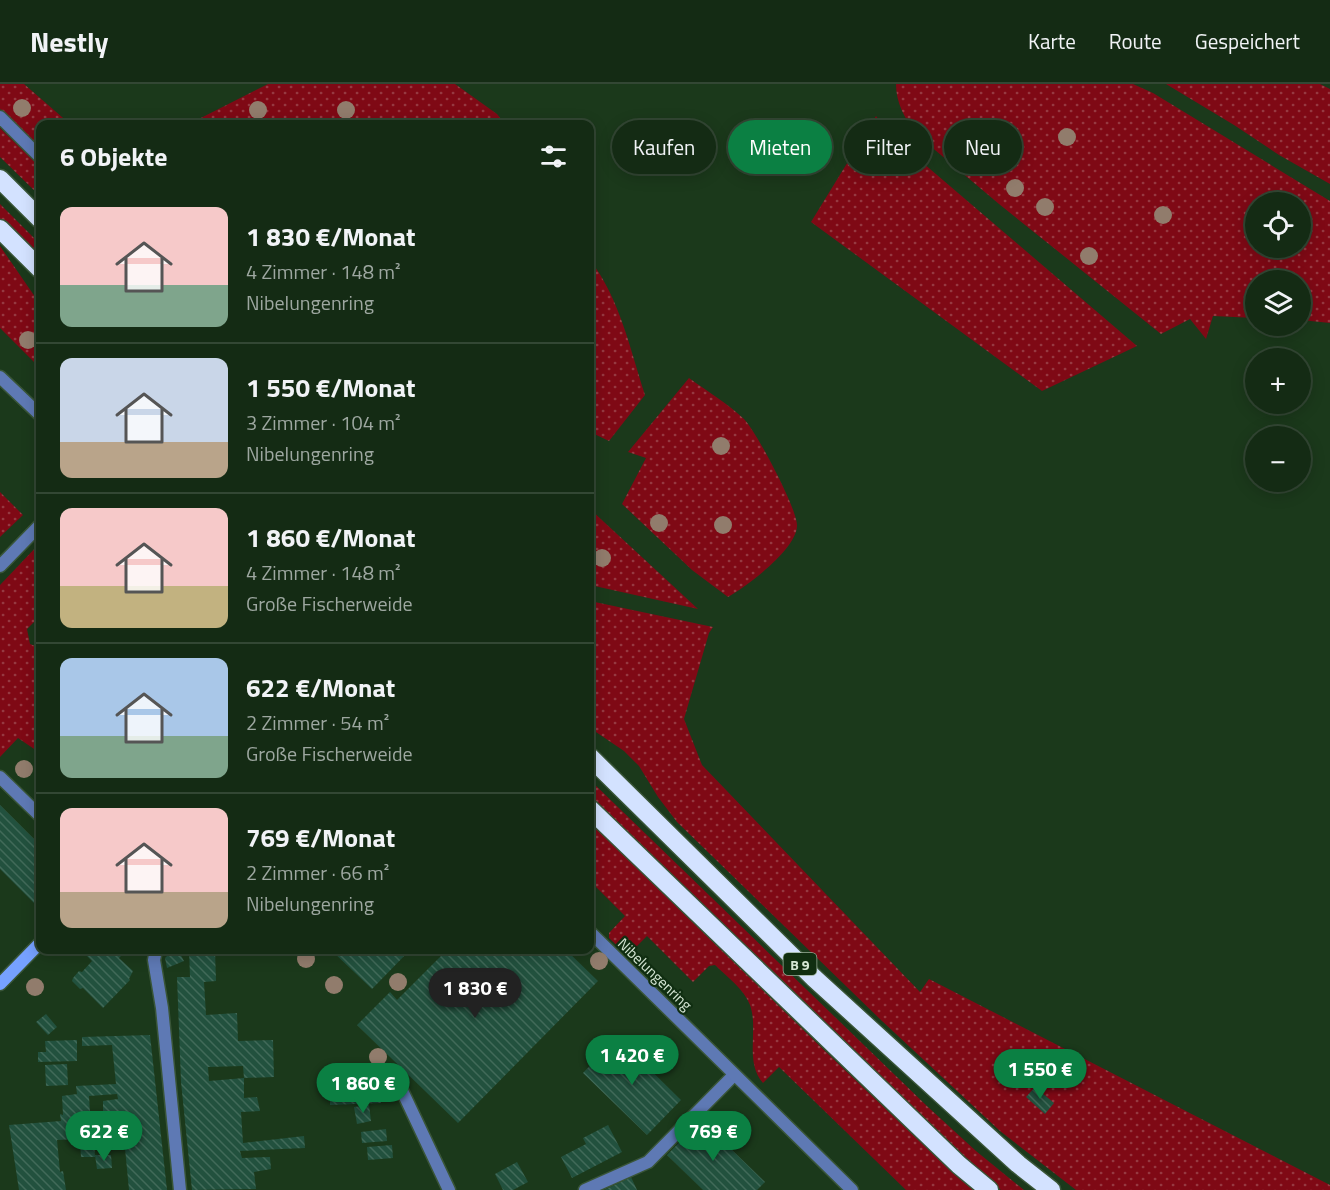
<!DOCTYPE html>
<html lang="de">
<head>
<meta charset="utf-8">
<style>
	body { margin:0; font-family:"Titillium Web",sans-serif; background:#213722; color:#f1f3f6; height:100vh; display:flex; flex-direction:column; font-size:22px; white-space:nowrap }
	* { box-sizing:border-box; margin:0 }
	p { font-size:20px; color:#9da7a0 }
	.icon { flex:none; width:33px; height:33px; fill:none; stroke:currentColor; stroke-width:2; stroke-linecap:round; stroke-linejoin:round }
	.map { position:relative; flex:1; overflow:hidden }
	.details { position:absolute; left:36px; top:36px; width:558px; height:834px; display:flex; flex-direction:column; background:#142b14; border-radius:12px; box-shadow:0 3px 15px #0003,0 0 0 2px #334734 }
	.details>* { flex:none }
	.top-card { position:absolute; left:612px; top:36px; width:570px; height:54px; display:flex; gap:12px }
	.controls { position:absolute; left:1245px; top:108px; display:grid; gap:12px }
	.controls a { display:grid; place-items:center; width:66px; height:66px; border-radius:50%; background:#142b14; box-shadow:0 3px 15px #0003,0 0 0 2px #334734; font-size:30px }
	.price { position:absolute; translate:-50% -51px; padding:0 14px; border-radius:21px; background:#0b8043; color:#fff; font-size:20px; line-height:39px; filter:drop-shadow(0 2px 3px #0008) }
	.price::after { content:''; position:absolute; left:50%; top:36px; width:18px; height:14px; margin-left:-9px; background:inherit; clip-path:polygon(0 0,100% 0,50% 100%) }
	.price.on { background:#222; color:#fff }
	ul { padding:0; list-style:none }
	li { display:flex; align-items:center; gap:18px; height:150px; padding:0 24px }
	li+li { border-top:2px solid #334734 }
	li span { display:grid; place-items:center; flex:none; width:168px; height:120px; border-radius:12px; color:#555 }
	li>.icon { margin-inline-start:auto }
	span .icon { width:72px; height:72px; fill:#fffc; stroke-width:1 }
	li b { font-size:26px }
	h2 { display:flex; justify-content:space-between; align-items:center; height:72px; padding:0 24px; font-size:26px }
	.tag { padding:0 21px; border-radius:27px; background:#142b14; box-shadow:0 3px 15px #0003,0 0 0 2px #334734; font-size:21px; line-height:54px }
	.tag.on { background:#0b8043; color:#fff }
	header { display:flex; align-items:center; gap:36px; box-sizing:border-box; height:84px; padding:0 30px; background:#142b14; border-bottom:2px solid #334734 }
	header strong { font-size:28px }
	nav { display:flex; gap:33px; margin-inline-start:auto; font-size:21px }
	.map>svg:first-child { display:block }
</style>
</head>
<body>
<header>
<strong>Nestly</strong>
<nav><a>Karte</a><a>Route</a><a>Gespeichert</a></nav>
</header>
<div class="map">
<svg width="1330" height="1106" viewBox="0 0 1330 1106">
	<defs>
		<pattern id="grass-dots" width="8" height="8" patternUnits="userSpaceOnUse" patternTransform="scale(1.5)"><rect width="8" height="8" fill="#7f0915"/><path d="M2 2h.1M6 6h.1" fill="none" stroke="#963941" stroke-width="1.8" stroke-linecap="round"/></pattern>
		<pattern id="building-back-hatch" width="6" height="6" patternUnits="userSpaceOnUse" patternTransform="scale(1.5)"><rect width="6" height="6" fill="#22513e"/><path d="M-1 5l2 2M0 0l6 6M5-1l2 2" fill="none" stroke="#416a59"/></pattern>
	</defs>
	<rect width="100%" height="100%" fill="#1b391b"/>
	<g fill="url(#grass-dots)" fill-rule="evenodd">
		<polygon points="0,0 24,0 70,40 40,40 40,64 0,25"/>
		<polygon points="268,0 455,0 497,30 505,40 189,40"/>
		<path d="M896 0H1133L1153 9 1330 117V239L1301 236 1300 196H1256L1255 234 1213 232 1206 255 1190 235 1161 250 999 120 916 50C905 35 896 19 896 0ZM1256 118H1300V164H1256Z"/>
		<polygon points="1166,0 1320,0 1330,5 1330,100 1279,71 1234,41"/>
		<polygon points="876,32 885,44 923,79 1137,262 1042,307 811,138"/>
		<polygon points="0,44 40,83 40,112 0,73"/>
		<polygon points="0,120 40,160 40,175 0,136"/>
		<polygon points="0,162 40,220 40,284 0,244"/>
		<path d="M590 176C620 215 630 265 645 311L609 357 590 348Z"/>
		<path d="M689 294C707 307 728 320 744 335 756 347 798 426 797 442 796 466 747 502 728 513L692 486 622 420 646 374 628 368Z"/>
		<polygon points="0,408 23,431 0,453"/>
		<polygon points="590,425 698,525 590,501"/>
		<polygon points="40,459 40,532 27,545 30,560 40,564 40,669 18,654 0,673 0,501"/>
		<polygon points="590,517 713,543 709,549 684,635 702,681 920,908 929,895 1330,1101 1330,1106 1076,1106 1000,1047 882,937 677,738 658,713 639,682 624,667 590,644"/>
		<polygon points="590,696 928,1023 976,1067 1024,1106 1001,1106 967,1077 769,889 590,713"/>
		<path d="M590 738 825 967 935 1072 974 1106H906L779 983 763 999C744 977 759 946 750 921 744 905 727 893 715 881L709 882 693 898 647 852 630 869H625L609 854V849L625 832 590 797Z"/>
	</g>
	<g fill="url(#building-back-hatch)" fill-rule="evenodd">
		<polygon points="0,721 40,761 40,825 0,785"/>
		<polygon points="81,866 127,866 119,874 133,887 129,895 130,896 103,924 83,904 80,905 72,897 73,894 79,887 82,888 92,877"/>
		<polygon points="173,866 178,866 184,877 167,884 165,874"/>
		<polygon points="189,866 215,866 216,897 204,898 206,931 237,929 238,957 273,956 274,993 244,994 243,982 208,983 209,997 244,994 244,1014 257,1013 260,1027 241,1028 243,1059 304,1052 305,1064 240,1067 242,1074 270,1073 271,1085 254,1088 256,1105 192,1106 181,998 177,893 190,893"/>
		<polygon points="331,866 410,866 372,905"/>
		<polygon points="447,866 566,866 598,897 458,1039 357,941 390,908 397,916"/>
		<polygon points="46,930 57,943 48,951 36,938"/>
		<path d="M150 951 167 1106H129L124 1054H121L119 1035 91 1037 92 1050H86L87 1055H94L95 1073H81L80 1055 57 1056 60 1088 63 1087 66 1106H19L9 1041 61 1037 60 1030 63 1031 62 1012 77 1010 76 1002 116 1000 112 961 82 962V953ZM117 1010 118 1015 103 1017V1028L90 1029 89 1012Z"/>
		<polygon points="617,953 681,1016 647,1051 583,989"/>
		<polygon points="77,956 77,977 38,978 38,968 46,968 45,957"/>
		<polygon points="67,980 68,1001 46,1002 45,981"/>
		<polygon points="1035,1003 1054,1019 1045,1030 1026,1013"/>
		<polygon points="357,1008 381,1008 381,1019 330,1021 330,1009"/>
		<polygon points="369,1021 371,1037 357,1040 354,1023"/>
		<polygon points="701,1036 765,1098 757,1106 703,1106 667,1071"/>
		<polygon points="608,1041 622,1068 572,1094 561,1073 586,1060 583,1054"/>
		<polygon points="386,1045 387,1057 362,1059 361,1048"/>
		<polygon points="392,1061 393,1074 368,1076 367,1063"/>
		<polygon points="95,1071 111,1071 112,1084 97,1085"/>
		<polygon points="517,1078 528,1098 513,1106 503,1106 495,1090"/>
		<polygon points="631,1093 637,1106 604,1106 619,1099"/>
	</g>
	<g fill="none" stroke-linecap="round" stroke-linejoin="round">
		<g stroke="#395538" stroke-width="15">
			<g id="lane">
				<polyline points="0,33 40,73"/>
				<polyline points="398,998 449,1106"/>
				<polyline points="585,1106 648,1078 734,991"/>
			</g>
		</g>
		<g stroke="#395538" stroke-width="15">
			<g id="street">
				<polyline points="0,293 40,331"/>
				<polyline points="0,482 40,441"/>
				<polyline points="0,693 40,732"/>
				<polyline points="590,848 852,1106"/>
				<polyline points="156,866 154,876 162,924 180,1106"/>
			</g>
		</g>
		<g stroke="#395538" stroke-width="15">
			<polyline id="secondary" points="0,900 40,859"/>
		</g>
		<g stroke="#395538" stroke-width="21">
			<g id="highway">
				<polyline points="0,95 40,135"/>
				<polyline points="0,145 40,185"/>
				<polyline points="590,673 814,894 1018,1080 1051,1106"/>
				<polyline points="590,725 959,1081 989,1106"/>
			</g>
		</g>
		<use href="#lane" stroke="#5e79b4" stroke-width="12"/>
		<use href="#street" stroke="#5e79b4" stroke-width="12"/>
		<use href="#secondary" stroke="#76a1ff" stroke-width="12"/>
		<use href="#highway" stroke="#d3e2ff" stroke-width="18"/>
	</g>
	<g fill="#917c6c">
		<circle cx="22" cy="24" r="9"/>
		<circle cx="258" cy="26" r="9"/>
		<circle cx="346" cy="26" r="9"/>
		<circle cx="1067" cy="53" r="9"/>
		<circle cx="1015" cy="104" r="9"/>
		<circle cx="1045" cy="123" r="9"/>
		<circle cx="1163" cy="131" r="9"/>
		<circle cx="1089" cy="172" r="9"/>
		<circle cx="28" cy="256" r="9"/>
		<circle cx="721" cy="362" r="9"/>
		<circle cx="659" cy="439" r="9"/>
		<circle cx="723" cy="441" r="9"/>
		<circle cx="602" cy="474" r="9"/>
		<circle cx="24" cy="685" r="9"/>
		<circle cx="306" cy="875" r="9"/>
		<circle cx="599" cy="877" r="9"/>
		<circle cx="398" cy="898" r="9"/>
		<circle cx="334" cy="901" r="9"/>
		<circle cx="35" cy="903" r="9"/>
		<circle cx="378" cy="973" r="9"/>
	</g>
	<g text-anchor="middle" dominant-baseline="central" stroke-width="4.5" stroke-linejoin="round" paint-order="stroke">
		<rect fill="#102e11" stroke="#99ae99" stroke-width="1.5" x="783.5" y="869" width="33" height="22" rx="4.5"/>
		<g font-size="14" font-weight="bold" fill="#d4e5d3">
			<text x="800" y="880">B 9</text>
		</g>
		<g font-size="15" fill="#d4e5d3" stroke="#102e11">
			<text transform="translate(655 890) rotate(44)">Nibelungenring</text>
		</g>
	</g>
</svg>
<div class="controls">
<a><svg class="icon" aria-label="locate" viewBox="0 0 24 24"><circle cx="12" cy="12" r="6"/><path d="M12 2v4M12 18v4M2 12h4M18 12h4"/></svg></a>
<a><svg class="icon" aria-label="layers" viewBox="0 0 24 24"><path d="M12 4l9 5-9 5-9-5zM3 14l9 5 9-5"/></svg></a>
<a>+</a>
<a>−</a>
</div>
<b class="price on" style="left:475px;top:935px">1 830 €</b>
<b class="price" style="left:632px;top:1002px">1 420 €</b>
<b class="price" style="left:1040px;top:1016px">1 550 €</b>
<b class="price" style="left:363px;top:1030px">1 860 €</b>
<b class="price" style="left:104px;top:1078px">622 €</b>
<b class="price" style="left:713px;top:1078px">769 €</b>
<div class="top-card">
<a class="tag">Kaufen</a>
<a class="tag on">Mieten</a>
<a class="tag">Filter</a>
<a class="tag">Neu</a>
</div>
<section class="details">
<h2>6 Objekte<svg class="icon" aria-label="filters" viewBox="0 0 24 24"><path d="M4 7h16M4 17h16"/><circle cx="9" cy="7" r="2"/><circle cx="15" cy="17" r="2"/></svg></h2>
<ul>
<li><span style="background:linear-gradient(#f6c9c9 65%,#7fa58c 0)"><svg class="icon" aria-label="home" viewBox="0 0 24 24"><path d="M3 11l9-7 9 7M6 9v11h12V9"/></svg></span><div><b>1 830 €/Monat</b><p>4 Zimmer · 148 m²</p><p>Nibelungenring</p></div></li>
<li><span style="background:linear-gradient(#c9d6e8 70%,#b9a48a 0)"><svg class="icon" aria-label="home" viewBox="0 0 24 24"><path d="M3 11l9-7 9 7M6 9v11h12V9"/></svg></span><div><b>1 550 €/Monat</b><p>3 Zimmer · 104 m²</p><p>Nibelungenring</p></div></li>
<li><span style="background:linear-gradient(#f6c9c9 65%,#c2b280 0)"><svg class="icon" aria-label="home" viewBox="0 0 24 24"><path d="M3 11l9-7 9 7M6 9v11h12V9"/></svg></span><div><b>1 860 €/Monat</b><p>4 Zimmer · 148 m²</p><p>Große Fischerweide</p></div></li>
<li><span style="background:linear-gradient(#a9c7e8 65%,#7fa58c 0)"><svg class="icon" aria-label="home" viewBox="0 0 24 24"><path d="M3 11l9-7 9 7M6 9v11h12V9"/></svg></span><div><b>622 €/Monat</b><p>2 Zimmer · 54 m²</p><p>Große Fischerweide</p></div></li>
<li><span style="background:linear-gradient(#f6c9c9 70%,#b9a48a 0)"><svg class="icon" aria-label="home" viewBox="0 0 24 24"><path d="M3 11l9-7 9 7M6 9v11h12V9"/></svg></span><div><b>769 €/Monat</b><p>2 Zimmer · 66 m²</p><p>Nibelungenring</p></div></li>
</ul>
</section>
</div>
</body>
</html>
